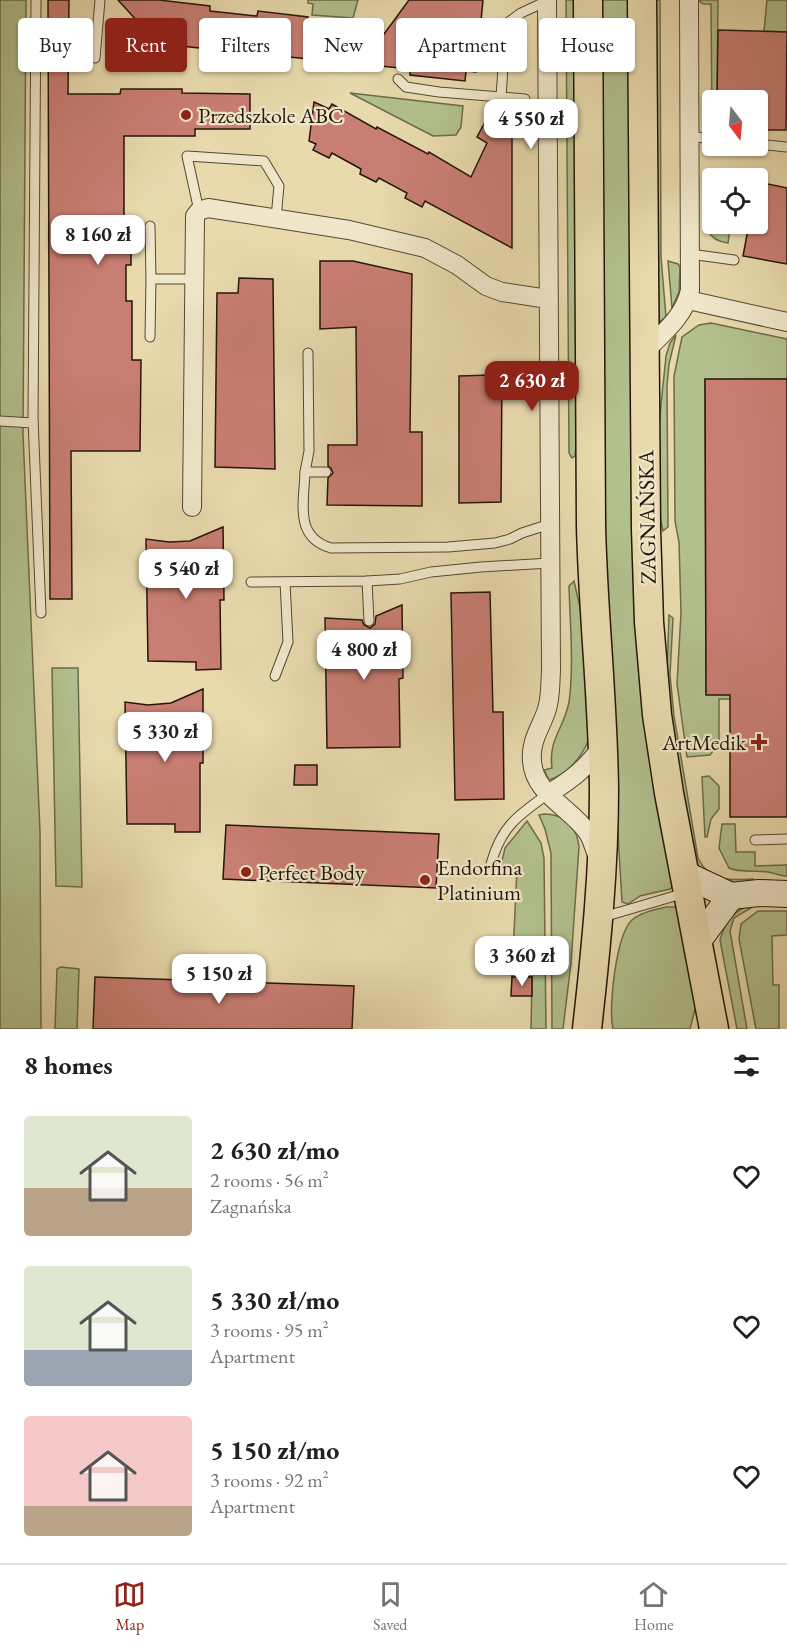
<!DOCTYPE html>
<html lang="en">
<head>
<meta charset="utf-8">
<style>
	body { margin:0; font-family:"EB Garamond",serif; background:#f2f2f2; color:#202124; height:100vh; display:flex; flex-direction:column; font-size:22px; white-space:nowrap }
	* { box-sizing:border-box; margin:0 }
	p { font-size:20px; color:#757577 }
	.icon { flex:none; width:33px; height:33px; fill:none; stroke:currentColor; stroke-width:2; stroke-linecap:round; stroke-linejoin:round }
	.map { position:relative; height:1029px; overflow:hidden }
	.sheet { display:flex; flex-direction:column; background:#fff; flex:1 }
	.sheet>* { flex:none }
	.guide { position:absolute; left:18px; top:18px; width:752px; height:54px; display:flex; gap:12px }
	.needle { width:39px; rotate:164deg }
	.controls { position:absolute; left:702px; top:90px; display:grid; gap:12px }
	.controls a { display:grid; place-items:center; width:66px; height:66px; border-radius:6px; background:#fff; box-shadow:0 2px 4px #0004; font-size:30px }
	.price { position:absolute; translate:-50% -51px; padding:0 14px; border-radius:12px; background:#fff; color:#222; font-size:20px; line-height:39px; filter:drop-shadow(0 2px 3px #0008) }
	.price::after { content:''; position:absolute; left:50%; top:36px; width:18px; height:14px; margin-left:-9px; background:inherit; clip-path:polygon(0 0,100% 0,50% 100%) }
	.price.current { background:#8f2418; color:#fff }
	ul { padding:0; list-style:none }
	li { display:flex; align-items:center; gap:18px; height:150px; padding:0 24px }
	li span { display:grid; place-items:center; flex:none; width:168px; height:120px; border-radius:6px; color:#555 }
	li>.icon { margin-inline-start:auto }
	span .icon { width:72px; height:72px; fill:#fffc; stroke-width:1 }
	li b { font-size:26px }
	h2 { display:flex; justify-content:space-between; align-items:center; height:72px; padding:0 24px; font-size:26px }
	.pill { padding:0 21px; border-radius:6px; background:#fff; box-shadow:0 2px 4px #0004; font-size:21px; line-height:54px }
	.pill.current { background:#8f2418; color:#fff }
	.dock { display:flex; justify-content:space-around; align-items:center; height:84px; border-top:2px solid #e0e0e0; background:#fff; font-size:16px; color:#757577 }
	.dock a { display:grid; justify-items:center; gap:3px }
	.dock .current { color:#8f2418 }
	.map>svg:first-child { display:block }
</style>
</head>
<body>
<div class="map">
<svg width="787" height="1029" viewBox="0 0 787 1029">
	<rect width="100%" height="100%" fill="#e8daad"/>
	<filter id="stains"><feTurbulence type="fractalNoise" baseFrequency=".00333" numOctaves="4"/><feColorMatrix values="0 0 0 0 .2 0 0 0 0 .09 0 0 0 0 .02 0 0 0 .5 -.17"/></filter>
	<radialGradient id="worn" r=".72"><stop offset=".6" stop-color="#630" stop-opacity="0"/><stop offset="1" stop-color="#630" stop-opacity=".3"/></radialGradient>
	<g fill="#b2c08d" stroke="#6c6b4b" stroke-width="1.5">
		<polygon points="0,0 26,0 23,434 40,832 41,1029 0,1029"/>
		<polygon points="308,0 358,0 353,18 312,15 313,4 308,3"/>
		<polygon points="566,0 576,0 578,427 575,456 572,458 569,453"/>
		<polygon points="600,0 629,0 674,885 670,889 640,896 628,904 622,902 606,628"/>
		<polygon points="655,0 660,0 661,257 666,317 659,322"/>
		<polygon points="698,0 718,0 717,100 712,100 712,127 711,4 703,4"/>
		<polygon points="767,0 787,0 787,32 764,31"/>
		<polygon points="350,93 463,106 461,127 456,135 433,136"/>
		<path d="M704 204 712 212V224H725L730 228 728 243C706 241 704 223 704 204Z"/>
		<polygon points="668,261 678,264 680,267 679,292 672,308"/>
		<polygon points="711,323 787,339 787,379 705,380 706,694 761,695 761,699 719,699 719,743 710,755 687,757 677,684 681,613 679,542 675,521 674,376 682,337 699,325"/>
		<path d="M676 335 669 364 667 386 668 527 663 531C650 480 661 409 666 356L670 343Z"/>
		<path d="M574 581 581 612 589 739C582 757 568 774 549 780L544 770 552 768C548 739 564 729 569 702 574 668 570 621 569 586Z"/>
		<path d="M669 615 673 618 670 675 674 716 698 858C710 883 729 880 753 879V884L725 885 698 867 695 863 678 777 667 675Z"/>
		<polygon points="52,668 78,668 82,887 56,886"/>
		<polygon points="709,776 719,786 719,809 711,819 707,837 705,837 702,777"/>
		<path d="M544 814C565 814 577 827 579 847L571 963 563 1029H552L551 853 545 829 539 815Z"/>
		<polygon points="527,821 541,843 544,858 546,1029 531,1029 532,977 512,977 517,867 501,865 505,848"/>
		<path d="M722 824H735L736 852H755V866L787 865V876C780 876 775 873 768 872 755 870 740 873 729 868L719 848Z"/>
		<path d="M753 904 751 908 734 918 730 931 747 1029H737L720 940C725 921 734 910 753 904Z"/>
		<path d="M667 907H678L696 1005 690 1029H613C608 1008 616 935 632 920 641 912 656 909 667 907Z"/>
		<polygon points="758,911 787,911 787,935 772,936 773,985 779,985 779,1029 756,1029 739,939 741,924"/>
		<polygon points="61,967 79,969 77,1029 55,1029 57,969"/>
	</g>
	<g fill="#c97e73" stroke="#251609" stroke-width="1.5">
		<polygon points="48,0 69,0 68,94 120,94 121,89 182,89 182,93 250,94 250,129 195,129 195,136 124,136 124,230 131,230 131,265 126,265 126,301 132,301 132,360 141,360 140,451 71,451 72,599 50,599"/>
		<polygon points="118,0 159,0 210,6 210,11 257,16 258,11 308,17 307,21 366,27 362,64 409,0 483,0 476,72 466,71 465,81 410,75 410,69 180,46 180,42 156,40 156,35 149,34"/>
		<polygon points="718,30 787,32 786,130 758,130 758,100 717,100"/>
		<polygon points="314,102 329,109 332,104 376,129 377,127 428,154 429,152 471,177 487,143 477,137 484,124 498,129 512,126 512,248 425,201 422,207 405,198 407,193 379,178 376,182 360,174 361,169 332,153 329,158 313,150 316,144 309,141"/>
		<polygon points="758,182 787,188 787,264 743,256 749,224 758,224"/>
		<polygon points="320,261 353,261 412,274 410,432 422,432 422,506 327,505 328,478 333,473 331,468 328,466 328,445 357,445 356,327 320,329"/>
		<polygon points="239,278 273,279 275,469 215,467 217,293 238,293"/>
		<polygon points="492,375 502,376 501,502 459,503 459,376"/>
		<polygon points="705,379 787,379 787,817 730,817 730,695 706,695"/>
		<polygon points="223,527 224,600 220,600 221,669 196,670 196,662 148,661 146,539 169,542 190,541"/>
		<polygon points="490,592 493,712 503,712 504,799 455,800 451,593"/>
		<polygon points="402,605 403,678 399,679 400,747 327,748 325,618 362,620 364,625 370,628 375,624 376,616"/>
		<polygon points="203,689 203,763 200,763 200,832 175,832 175,824 127,824 125,702 148,705 171,703"/>
		<polygon points="295,765 317,765 317,785 294,785"/>
		<polygon points="226,825 439,834 436,888 223,879"/>
		<polygon points="95,977 354,986 352,1029 93,1029"/>
		<polygon points="512,977 532,977 532,996 511,996"/>
	</g>
	<g fill="none" stroke-linecap="round" stroke-linejoin="round">
		<g stroke="#564732" stroke-width="11">
			<g id="lane">
				<polyline points="36,0 33,419 41,613"/>
				<polyline points="95,58 100,0"/>
				<polyline points="398,79 406,87 439,92 501,97"/>
				<polyline points="525,99 501,97 506,24 521,13 547,1"/>
				<polyline points="689,136 712,139"/>
				<polyline points="758,144 787,147"/>
				<polyline points="199,211 187,156 264,161 279,186 276,218"/>
				<polyline points="150,226 151,279"/>
				<polyline points="690,254 734,260"/>
				<polyline points="150,337 151,279 195,279"/>
				<polyline points="0,421 33,423"/>
				<polyline points="305,472 309,451 308,353"/>
				<path d="M326 472H305C304 503 294 537 331 548L448 547 495 543 510 539 522 533 550 524"/>
				<polyline points="367,581 369,621"/>
				<polyline points="251,582 367,581 400,579 431,572 481,567 550,563"/>
				<polyline points="275,676 288,642 285,582"/>
				<polyline points="755,840 787,839"/>
				<path d="M491 864C501 827 517 816 548 794"/>
				<polyline points="603,917 685,893"/>
			</g>
		</g>
		<g stroke="#564732" stroke-width="20">
			<g id="street">
				<path d="M547 0 551 671C550 685 551 699 546 712 540 729 530 742 532 761 534 795 572 808 588 833 592 839 594 848 597 855"/>
				<polyline points="688,300 787,322"/>
				<path d="M645 351C663 333 685 316 690 290L689 0"/>
				<polyline points="192,507 195,216 199,211 208,208 349,230 425,248 457,265 486,286 502,292 548,299"/>
				<path d="M548 794C571 780 587 768 602 746"/>
			</g>
		</g>
		<g stroke="#251609" stroke-width="28">
			<g id="secondary">
				<polyline points="684,874 731,896 759,893 787,894"/>
				<polyline points="697,942 731,896"/>
			</g>
		</g>
		<g stroke="#251609" stroke-width="31">
			<g id="primary">
				<polyline points="642,0 646,529 649,622 657,715 669,793 714,1029"/>
				<path d="M587 1029C596 949 604 869 604 789 603 701 593 613 591 526L588 0"/>
			</g>
		</g>
		<use href="#lane" stroke="#f0e7ca" stroke-width="9"/>
		<use href="#street" stroke="#f0e7ca" stroke-width="18"/>
		<use href="#secondary" stroke="#f0e7ca" stroke-width="26"/>
		<use href="#primary" stroke="#e8daad" stroke-width="28"/>
	</g>
	<g fill="#8f2418" stroke="#f0e7ca" stroke-width="2">
		<circle cx="186" cy="115" r="6"/>
		<path d="M756 733h6v6h6v6h-6v6h-6v-6h-6v-6h6z"/>
		<circle cx="246" cy="872" r="6"/>
		<circle cx="425" cy="880" r="6"/>
	</g>
	<g text-anchor="middle" dominant-baseline="central" stroke-width="4.5" stroke-linejoin="round" paint-order="stroke">
		<g font-size="22" fill="#251609" stroke="#f0e7ca" text-anchor="start">
			<text x="198" y="115">Przedszkole ABC</text>
			<text x="746" y="742" text-anchor="end">ArtMedik</text>
			<text x="437" y="867">Endorfina<tspan x="437" dy="25">Platinium</tspan></text>
			<text x="258" y="872">Perfect Body</text>
		</g>
		<g font-size="22" fill="#251609" stroke="#f0e7ca">
			<text transform="translate(647 517) rotate(-91)">ZAGNAŃSKA</text>
		</g>
	</g>
	<rect width="100%" height="100%" filter="url(#stains)"/>
	<rect width="100%" height="100%" fill="url(#worn)"/>
</svg>
<div class="controls">
<a><svg class="needle" viewBox="-14 -14 28 28"><path d="M0-13l5 13h-10z" fill="#e53935"/><path d="M0 13l5-13h-10z" fill="#757577"/></svg></a>
<a><svg class="icon" aria-label="locate" viewBox="0 0 24 24"><circle cx="12" cy="12" r="6"/><path d="M12 2v4M12 18v4M2 12h4M18 12h4"/></svg></a>
</div>
<b class="price" style="left:531px;top:150px">4 550 zł</b>
<b class="price" style="left:98px;top:266px">8 160 zł</b>
<b class="price current" style="left:532px;top:412px">2 630 zł</b>
<b class="price" style="left:186px;top:600px">5 540 zł</b>
<b class="price" style="left:364px;top:681px">4 800 zł</b>
<b class="price" style="left:165px;top:763px">5 330 zł</b>
<b class="price" style="left:522px;top:987px">3 360 zł</b>
<b class="price" style="left:219px;top:1005px">5 150 zł</b>
<div class="guide">
<a class="pill">Buy</a>
<a class="pill current">Rent</a>
<a class="pill">Filters</a>
<a class="pill">New</a>
<a class="pill">Apartment</a>
<a class="pill">House</a>
</div>
</div>
<section class="sheet">
<h2>8 homes<svg class="icon" aria-label="filters" viewBox="0 0 24 24"><path d="M4 7h16M4 17h16"/><circle cx="9" cy="7" r="2"/><circle cx="15" cy="17" r="2"/></svg></h2>
<ul>
<li><span style="background:linear-gradient(#dfe7d0 60%,#b9a48a 0)"><svg class="icon" aria-label="home" viewBox="0 0 24 24"><path d="M3 11l9-7 9 7M6 9v11h12V9"/></svg></span><div><b>2 630 zł/mo</b><p>2 rooms · 56 m²</p><p>Zagnańska</p></div><svg class="icon" aria-label="heart" viewBox="0 0 24 24"><path d="M12 20l-8-8c-3-5 5-10 8-4 3-6 11-1 8 4z"/></svg></li>
<li><span style="background:linear-gradient(#dfe7d0 70%,#9aa5b1 0)"><svg class="icon" aria-label="home" viewBox="0 0 24 24"><path d="M3 11l9-7 9 7M6 9v11h12V9"/></svg></span><div><b>5 330 zł/mo</b><p>3 rooms · 95 m²</p><p>Apartment</p></div><svg class="icon" aria-label="heart" viewBox="0 0 24 24"><path d="M12 20l-8-8c-3-5 5-10 8-4 3-6 11-1 8 4z"/></svg></li>
<li><span style="background:linear-gradient(#f6c9c9 75%,#b9a48a 0)"><svg class="icon" aria-label="home" viewBox="0 0 24 24"><path d="M3 11l9-7 9 7M6 9v11h12V9"/></svg></span><div><b>5 150 zł/mo</b><p>3 rooms · 92 m²</p><p>Apartment</p></div><svg class="icon" aria-label="heart" viewBox="0 0 24 24"><path d="M12 20l-8-8c-3-5 5-10 8-4 3-6 11-1 8 4z"/></svg></li>
</ul>
</section>
<nav class="dock">
<a class="current"><svg class="icon" aria-label="map" viewBox="0 0 24 24"><path d="M3 6l6-2 6 2 6-2v14l-6 2-6-2-6 2zM9 4v14M15 6v14"/></svg>Map</a>
<a><svg class="icon" aria-label="saved" viewBox="0 0 24 24"><path d="M7 4h10v16l-5-4-5 4z"/></svg>Saved</a>
<a><svg class="icon" aria-label="home" viewBox="0 0 24 24"><path d="M3 11l9-7 9 7M6 9v11h12V9"/></svg>Home</a>
</nav>
</body>
</html>
